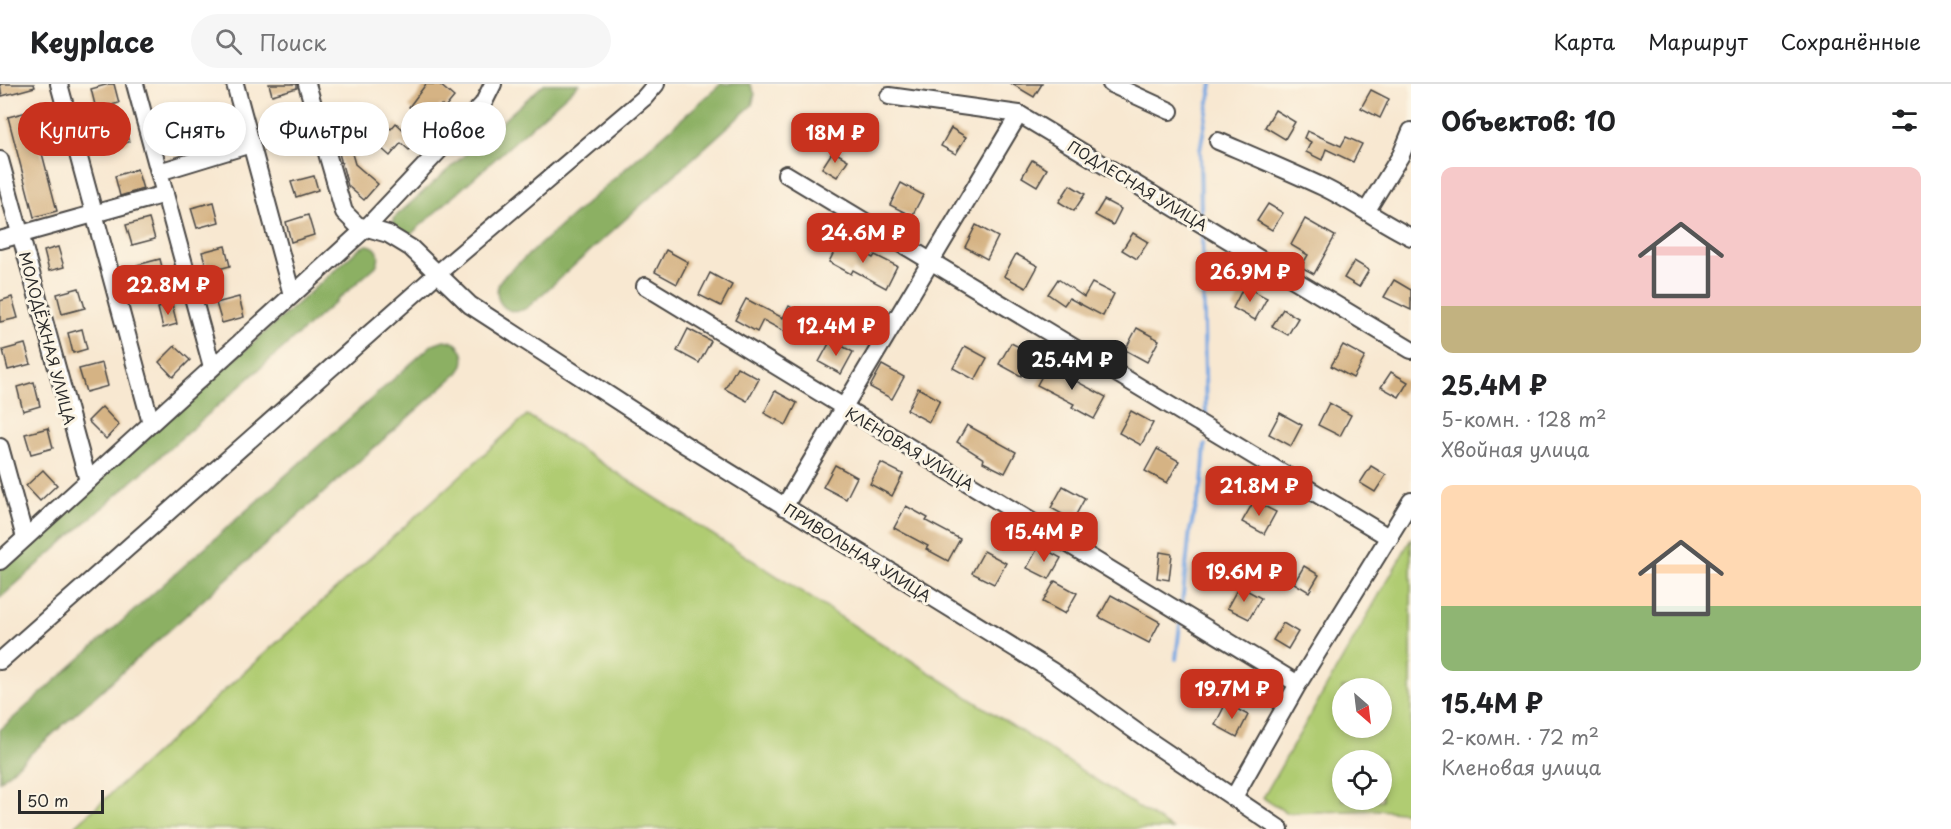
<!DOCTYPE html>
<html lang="ru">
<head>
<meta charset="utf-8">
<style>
	body { margin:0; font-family:"Playpen Sans",sans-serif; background:#f6f6f6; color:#202124; height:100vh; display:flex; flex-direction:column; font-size:22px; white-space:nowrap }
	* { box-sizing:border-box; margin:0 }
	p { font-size:20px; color:#757577 }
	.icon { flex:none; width:33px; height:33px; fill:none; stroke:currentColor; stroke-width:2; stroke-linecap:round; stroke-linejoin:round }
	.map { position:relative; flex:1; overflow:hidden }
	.drawer { display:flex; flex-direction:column; background:#fff; width:540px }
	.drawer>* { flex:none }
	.top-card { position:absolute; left:18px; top:18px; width:570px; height:54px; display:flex; gap:12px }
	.needle { width:39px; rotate:152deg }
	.tools { position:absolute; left:1332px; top:594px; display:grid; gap:12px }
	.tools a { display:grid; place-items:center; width:60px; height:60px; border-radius:50%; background:#fff; box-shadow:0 3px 9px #0003; font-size:30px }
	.scale { position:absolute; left:18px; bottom:15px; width:86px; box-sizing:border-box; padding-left:6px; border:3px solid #2b2b2b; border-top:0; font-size:16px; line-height:21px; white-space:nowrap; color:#2b2b2b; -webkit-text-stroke:4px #fcf5e5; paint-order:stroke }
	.price { position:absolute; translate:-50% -51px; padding:0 14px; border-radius:12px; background:#c8321e; color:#fff; font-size:20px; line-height:39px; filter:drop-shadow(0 2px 3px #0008) }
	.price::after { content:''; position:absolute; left:50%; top:36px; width:18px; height:14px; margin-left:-9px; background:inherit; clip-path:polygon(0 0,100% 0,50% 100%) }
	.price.selected { background:#222; color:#fff }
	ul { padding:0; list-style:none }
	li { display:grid; align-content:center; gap:12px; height:318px; padding:0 30px }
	li span { display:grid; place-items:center; height:186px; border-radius:12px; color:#555 }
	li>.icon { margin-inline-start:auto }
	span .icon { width:108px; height:108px; fill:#fffc; stroke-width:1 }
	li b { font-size:26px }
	h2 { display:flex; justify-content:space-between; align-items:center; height:72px; padding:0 30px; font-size:26px }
	.pill { padding:0 21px; border-radius:27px; background:#fff; box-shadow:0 3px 9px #0003; font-size:21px; line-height:54px }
	.pill.selected { background:#c8321e; color:#fff }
	header { display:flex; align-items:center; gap:36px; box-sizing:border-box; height:84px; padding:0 30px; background:#fff; border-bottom:2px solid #e0e0e0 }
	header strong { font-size:28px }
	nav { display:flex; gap:33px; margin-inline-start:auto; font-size:21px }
	.search { width:420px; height:54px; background:#f6f6f6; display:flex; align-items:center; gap:15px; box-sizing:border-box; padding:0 21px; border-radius:33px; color:#757577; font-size:22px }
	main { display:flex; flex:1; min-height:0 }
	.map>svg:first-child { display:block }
</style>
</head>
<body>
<header>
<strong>Keyplace</strong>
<div class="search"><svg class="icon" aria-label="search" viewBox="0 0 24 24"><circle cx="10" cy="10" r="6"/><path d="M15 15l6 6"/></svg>Поиск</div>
<nav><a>Карта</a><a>Маршрут</a><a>Сохранённые</a></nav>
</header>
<main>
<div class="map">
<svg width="1411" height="745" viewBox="0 0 1411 745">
	<rect width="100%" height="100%" fill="#fcf5e5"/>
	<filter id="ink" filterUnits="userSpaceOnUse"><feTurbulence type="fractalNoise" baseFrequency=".0167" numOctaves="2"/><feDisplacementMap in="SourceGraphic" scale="12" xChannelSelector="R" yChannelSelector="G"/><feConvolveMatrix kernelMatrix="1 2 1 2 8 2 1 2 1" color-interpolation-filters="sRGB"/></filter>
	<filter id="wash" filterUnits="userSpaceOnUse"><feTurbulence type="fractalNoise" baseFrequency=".008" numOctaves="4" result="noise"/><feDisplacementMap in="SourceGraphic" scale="24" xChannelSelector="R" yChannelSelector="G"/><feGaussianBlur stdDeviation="1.35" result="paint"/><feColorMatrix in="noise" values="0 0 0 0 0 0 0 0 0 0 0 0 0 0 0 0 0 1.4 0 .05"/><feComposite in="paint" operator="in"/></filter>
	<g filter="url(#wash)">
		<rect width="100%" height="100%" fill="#f8e8d1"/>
		<g fill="#b0cc72" stroke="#6e7c4e" stroke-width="1.5" fill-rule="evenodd">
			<polygon points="527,331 901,572 903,571 1172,745 72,745"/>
			<path d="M1411 455V729L1379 726 1287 729 1263 714ZM1382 604V644H1342V604ZM1382 676V716H1342V676Z"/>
		</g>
		<g fill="#8cb064" stroke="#5c6e48" stroke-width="1.5">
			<polygon points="544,0 579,0 410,151 407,153 391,144 394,134"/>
			<path d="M721 0H750L755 10 752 21 528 223C507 237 488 213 502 194Z"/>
			<path d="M367 161C378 162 382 172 376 182L0 514V483L360 164Z"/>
			<path d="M444 256C462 257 470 275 458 289L0 697V646L433 260Z"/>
		</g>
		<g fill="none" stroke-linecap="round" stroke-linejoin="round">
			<g stroke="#79a8e2" stroke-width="4">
				<polyline points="1201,129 1200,66 1212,0"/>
				<polyline points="1202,150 1206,336"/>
				<polyline points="1182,520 1190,446 1202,400 1205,361"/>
				<polyline points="1176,575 1180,540"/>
			</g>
		</g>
		<g id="blocks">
			<g fill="#d5b384">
				<polygon points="0,0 34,0 35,3 2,12"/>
				<polygon points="109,0 114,0 119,19 96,25 91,5"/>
				<polygon points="269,0 297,0 297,4 272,11"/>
				<polygon points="426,0 439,0 454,13 445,24 441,21 427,38 409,23"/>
				<polygon points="1012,0 1042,0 1034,13"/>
				<polygon points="1371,6 1389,15 1380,34 1361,24"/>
				<polygon points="185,21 192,48 172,53 164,27"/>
				<polygon points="1275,26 1295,38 1285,55 1265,43"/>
				<polygon points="31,27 57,127 34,133 8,33"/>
				<polygon points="298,33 305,58 282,64 276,39"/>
				<polygon points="396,39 416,58 409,66 401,59 390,72 372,56 385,41 391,45"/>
				<polygon points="125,44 129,58 109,64 105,50"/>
				<polygon points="951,44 966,53 956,70 941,62"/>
				<polygon points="1307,47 1341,62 1346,53 1362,60 1353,78 1326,65 1322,76 1306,68 1311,58 1304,54"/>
				<polygon points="351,66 355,80 378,100 364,116 348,102 339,69"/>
				<polygon points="833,67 848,76 837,93 822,84"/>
				<polygon points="1032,76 1047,85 1037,102 1022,93"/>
				<polygon points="137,85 143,105 120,112 115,92"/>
				<polygon points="314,92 318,106 296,113 291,98"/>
				<polygon points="901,99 923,111 912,132 890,121"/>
				<polygon points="1070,101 1085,110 1074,127 1059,118"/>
				<polygon points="1104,116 1121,125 1113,141 1095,131"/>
				<polygon points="214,118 219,138 197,144 191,124"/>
				<polygon points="1268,120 1283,129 1272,146 1257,137"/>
				<polygon points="308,131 314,151 291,158 286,138"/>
				<polygon points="149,135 155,155 132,161 126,141"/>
				<polygon points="1305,135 1335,152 1314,190 1301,183 1308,171 1291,161"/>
				<polygon points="976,141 998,153 987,175 965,163"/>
				<polygon points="1133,149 1148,158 1137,175 1122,166"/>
				<polygon points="840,156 873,174 875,171 897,182 886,204 853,186 851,190 829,178"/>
				<polygon points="225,162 230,182 208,188 202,168"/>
				<polygon points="58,163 64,183 49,187 44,167"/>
				<polygon points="666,166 688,178 677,200 655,188"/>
				<polygon points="1016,170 1038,182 1026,204 1004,192"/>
				<polygon points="160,175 165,195 143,201 137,181"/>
				<polygon points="1354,177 1369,186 1359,203 1344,194"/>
				<polygon points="710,189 732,201 721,222 699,211"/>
				<polygon points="1058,195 1084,213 1092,199 1114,210 1103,232 1069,214 1064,221 1048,210"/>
				<polygon points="1394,196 1411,206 1411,226 1384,213"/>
				<polygon points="1244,202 1267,214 1255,236 1233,224"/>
				<polygon points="79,204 85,224 62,230 57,210"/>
				<polygon points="12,213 18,234 0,238 0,217"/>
				<polygon points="239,213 244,233 222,239 216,219"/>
				<polygon points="746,215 783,234 789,222 811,234 800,256 763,236 757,248 735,236"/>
				<polygon points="172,220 177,240 163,244 158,224"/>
				<polygon points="1283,225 1298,234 1288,251 1272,242"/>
				<polygon points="1137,244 1159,256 1147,278 1125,266"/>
				<polygon points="82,245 87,265 73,269 68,249"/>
				<polygon points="688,245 711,257 699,279 677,267"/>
				<polygon points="831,256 853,268 841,290 819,278"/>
				<polygon points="1011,259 1033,270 1021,292 999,280"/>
				<polygon points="25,260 31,280 8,286 3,266"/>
				<polygon points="1343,261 1365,273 1353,294 1331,282"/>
				<polygon points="175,262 190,276 173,293 159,278"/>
				<polygon points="965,262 987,274 975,296 953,284"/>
				<polygon points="102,279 108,302 86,308 79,285"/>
				<polygon points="1049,279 1071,291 1070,294 1106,313 1094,335 1072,323 1074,320 1037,301"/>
				<polygon points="882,281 904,293 892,315 870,303"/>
				<polygon points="737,283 759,295 747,317 725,305"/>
				<polygon points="1391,288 1408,298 1399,313 1381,303"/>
				<polygon points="34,298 40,322 23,327 17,303"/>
				<polygon points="918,304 940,316 929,338 907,326"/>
				<polygon points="775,307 797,319 786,341 764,329"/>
				<polygon points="1329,319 1351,331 1340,352 1318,341"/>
				<polygon points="102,323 119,341 106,355 88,337"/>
				<polygon points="1131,327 1153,339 1141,361 1119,349"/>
				<polygon points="1280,329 1302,341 1291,362 1269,350"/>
				<polygon points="967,341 1016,368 1005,389 983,378 984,375 957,358"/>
				<polygon points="48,344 53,364 31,370 25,350"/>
				<polygon points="1157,365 1179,377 1167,399 1145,387"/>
				<polygon points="881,379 903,390 892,412 870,400"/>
				<polygon points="835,381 857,393 846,415 823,403"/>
				<polygon points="1371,382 1386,391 1375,408 1360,399"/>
				<polygon points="43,386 57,401 40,417 26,402"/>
				<polygon points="1063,402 1085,414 1073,436 1051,424"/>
				<polygon points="1254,417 1276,428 1264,450 1242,438"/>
				<polygon points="906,422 928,434 926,437 960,455 948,477 926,465 928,462 894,444"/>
				<polygon points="1039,462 1061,474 1049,495 1027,484"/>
				<polygon points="984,467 1006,479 994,500 972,489"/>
				<polygon points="1160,468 1172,470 1169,496 1157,494"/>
				<polygon points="1304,482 1319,491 1309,508 1294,499"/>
				<polygon points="1055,497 1077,509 1065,530 1043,518"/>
				<polygon points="1239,502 1261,514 1249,535 1227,524"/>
				<polygon points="1111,511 1160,538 1149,559 1099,533"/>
				<polygon points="1283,539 1298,548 1288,565 1273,556"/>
				<polygon points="1226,619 1248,631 1237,653 1215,641"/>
			</g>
		</g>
	</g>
	<g filter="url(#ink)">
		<use href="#blocks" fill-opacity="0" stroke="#4a4744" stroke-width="1.5"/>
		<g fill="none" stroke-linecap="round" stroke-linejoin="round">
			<g stroke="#4a4744" stroke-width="20">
				<g id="minor">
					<polyline points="59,0 151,339"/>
					<polyline points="135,0 212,283"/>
					<polyline points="235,0 292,211"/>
					<polyline points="307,0 344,128 357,141 388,150 411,164 470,221 687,362 1052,587 1148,656 1280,745"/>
					<polyline points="1111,0 1170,27"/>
					<polyline points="889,12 1019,30 1411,266"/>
					<path d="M1218 57C1253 72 1289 87 1323 103 1354 118 1380 138 1411 153"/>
					<polyline points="0,76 88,397"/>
					<polyline points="159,88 251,60"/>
					<polyline points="786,90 1390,454"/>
					<polyline points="1367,126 1401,71 1411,47"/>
					<polyline points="0,156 165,110"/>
					<polyline points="645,202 1298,600"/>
					<polyline points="0,363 25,454"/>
					<polyline points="784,423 1019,30"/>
					<polyline points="0,477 367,143 483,20 493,0"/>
					<polyline points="0,577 438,189 644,14 656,0"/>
					<polyline points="1234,713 1298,600 1411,417"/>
				</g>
			</g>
			<use href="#minor" stroke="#fff" stroke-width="16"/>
		</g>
	</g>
	<g text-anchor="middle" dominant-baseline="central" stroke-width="6" stroke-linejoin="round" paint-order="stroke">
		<g font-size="15" fill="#2b2b2b" stroke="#fcf5e5">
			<text transform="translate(1138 101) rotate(31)">ПОДЛЕСНАЯ УЛИЦА</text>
			<text transform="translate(48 254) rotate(75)">МОЛОДЁЖНАЯ УЛИЦА</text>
			<text transform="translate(910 364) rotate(31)">КЛЕНОВАЯ УЛИЦА</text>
			<text transform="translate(858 468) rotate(32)">ПРИВОЛЬНАЯ УЛИЦА</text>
		</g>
	</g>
</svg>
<div class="tools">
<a><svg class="needle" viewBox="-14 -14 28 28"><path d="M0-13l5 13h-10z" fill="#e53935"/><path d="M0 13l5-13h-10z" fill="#757577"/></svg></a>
<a><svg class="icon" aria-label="locate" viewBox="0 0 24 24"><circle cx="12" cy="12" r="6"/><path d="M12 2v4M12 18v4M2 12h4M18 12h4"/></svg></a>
</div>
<div class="scale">50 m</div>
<b class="price" style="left:835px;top:80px">18M ₽</b>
<b class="price" style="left:863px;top:180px">24.6M ₽</b>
<b class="price" style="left:1250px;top:219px">26.9M ₽</b>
<b class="price" style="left:168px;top:232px">22.8M ₽</b>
<b class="price" style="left:836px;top:273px">12.4M ₽</b>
<b class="price selected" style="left:1072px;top:307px">25.4M ₽</b>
<b class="price" style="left:1259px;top:433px">21.8M ₽</b>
<b class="price" style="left:1044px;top:479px">15.4M ₽</b>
<b class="price" style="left:1244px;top:519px">19.6M ₽</b>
<b class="price" style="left:1232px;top:636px">19.7M ₽</b>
<div class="top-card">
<a class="pill selected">Купить</a>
<a class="pill">Снять</a>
<a class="pill">Фильтры</a>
<a class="pill">Новое</a>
</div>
</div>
<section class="drawer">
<h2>Объектов: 10<svg class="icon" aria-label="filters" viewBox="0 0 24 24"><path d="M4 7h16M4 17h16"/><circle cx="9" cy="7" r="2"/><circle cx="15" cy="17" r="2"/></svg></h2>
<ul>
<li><span style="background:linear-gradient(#f6c9c9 75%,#c2b280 0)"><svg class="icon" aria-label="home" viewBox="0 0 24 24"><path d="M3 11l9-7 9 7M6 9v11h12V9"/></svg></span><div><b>25.4M ₽</b><p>5-комн. · 128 m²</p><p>Хвойная улица</p></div></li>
<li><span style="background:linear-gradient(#ffd9b3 65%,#8fb573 0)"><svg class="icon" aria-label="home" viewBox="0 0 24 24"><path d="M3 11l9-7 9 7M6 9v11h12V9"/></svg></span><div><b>15.4M ₽</b><p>2-комн. · 72 m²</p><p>Кленовая улица</p></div></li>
</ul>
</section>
</main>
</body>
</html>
